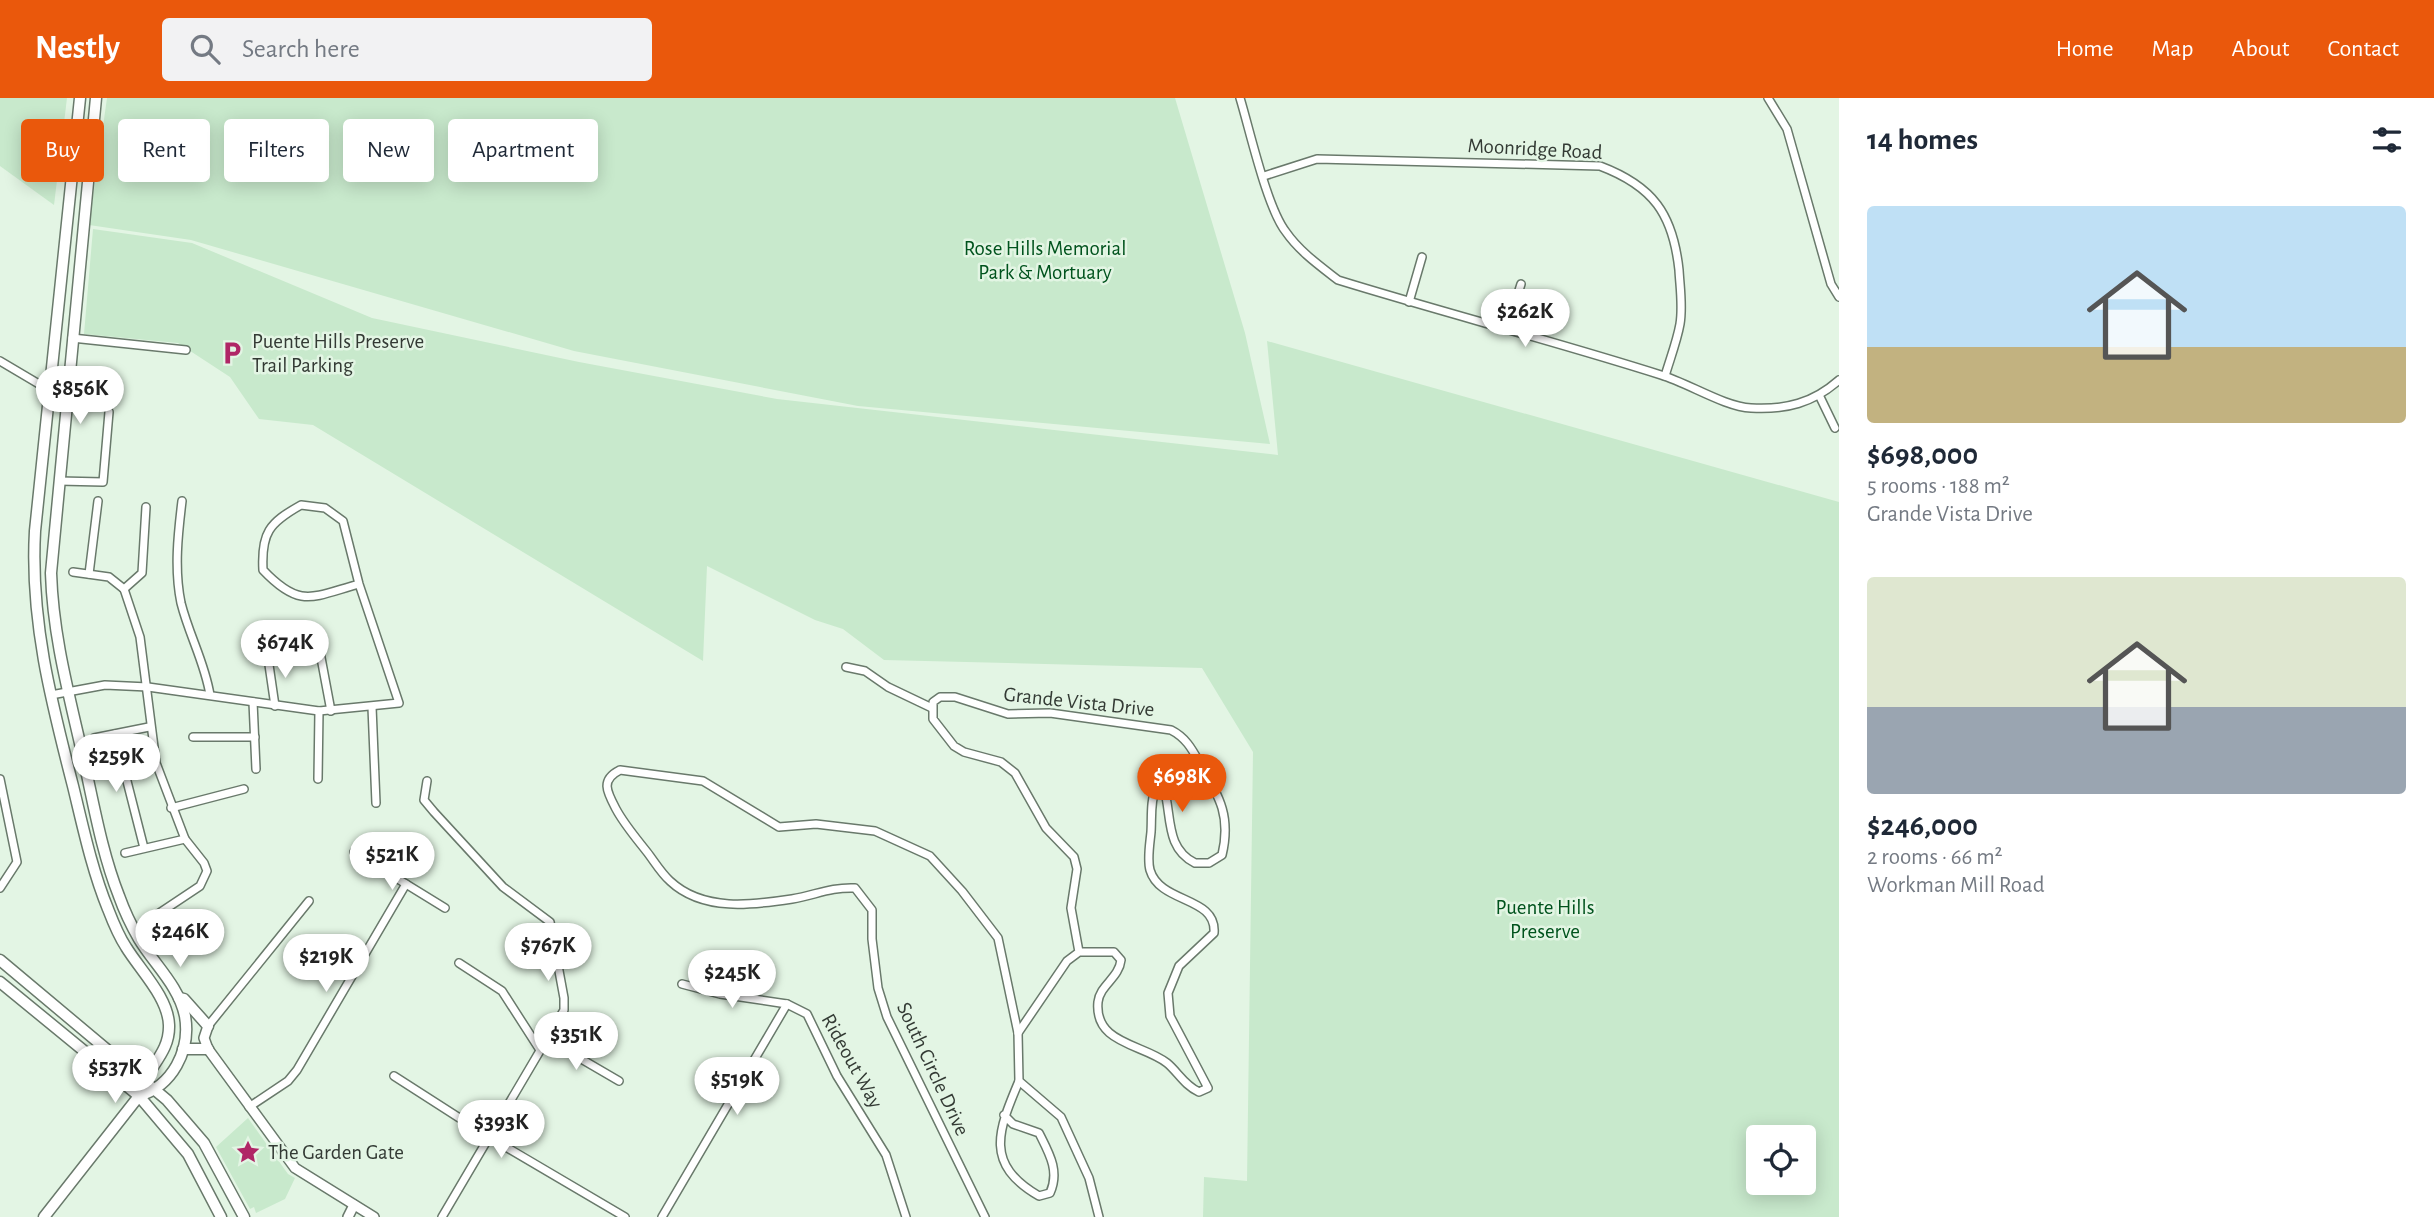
<!DOCTYPE html>
<html lang="en">
<head>
<meta charset="utf-8">
<style>
	body { margin:0; font-family:"Alegreya Sans",sans-serif; background:#f2f2f3; color:#1f2937; height:100vh; display:flex; flex-direction:column; font-size:26px; white-space:nowrap }
	* { box-sizing:border-box; margin:0 }
	p { font-size:23px; color:#747a83 }
	.icon { flex:none; width:38px; height:38px; fill:none; stroke:currentColor; stroke-width:2; stroke-linecap:round; stroke-linejoin:round }
	.map { position:relative; flex:1; overflow:hidden }
	.drawer { display:flex; flex-direction:column; background:#fff; width:595px }
	.drawer>* { flex:none }
	.banner { position:absolute; left:21px; top:21px; width:665px; height:63px; display:flex; gap:14px }
	.fabs { position:absolute; left:1746px; top:1027px; display:grid; gap:14px }
	.fabs a { display:grid; place-items:center; width:70px; height:70px; border-radius:7px; background:#fff; box-shadow:0 4px 18px #0003; font-size:35px }
	.price { position:absolute; translate:-50% -60px; padding:0 16px; border-radius:24px; background:#fff; color:#222; font-size:23px; line-height:46px; filter:drop-shadow(0 2px 4px #0008) }
	.price::after { content:''; position:absolute; left:50%; top:42px; width:21px; height:16px; margin-left:-10px; background:inherit; clip-path:polygon(0 0,100% 0,50% 100%) }
	.price.active { background:#ea580c; color:#fff }
	ul { padding:0; list-style:none }
	li { display:grid; align-content:center; gap:14px; height:371px; padding:0 28px }
	li span { display:grid; place-items:center; height:217px; border-radius:7px; color:#555 }
	li>.icon { margin-inline-start:auto }
	span .icon { width:126px; height:126px; fill:#fffc; stroke-width:1 }
	li b { font-size:30px }
	h2 { display:flex; justify-content:space-between; align-items:center; height:84px; padding:0 28px; font-size:30px }
	.tag { padding:0 24px; border-radius:7px; background:#fff; box-shadow:0 4px 18px #0003; font-size:24px; line-height:63px }
	.tag.active { background:#ea580c; color:#fff }
	header { display:flex; align-items:center; gap:42px; box-sizing:border-box; height:98px; padding:0 35px; background:#ea580c; color:#fff }
	header strong { font-size:33px }
	nav { display:flex; gap:38px; margin-inline-start:auto; font-size:24px }
	.search { width:490px; height:63px; background:#f2f2f3; display:flex; align-items:center; gap:18px; box-sizing:border-box; padding:0 24px; border-radius:7px; color:#747a83; font-size:26px }
	main { display:flex; flex:1; min-height:0 }
	.map>svg:first-child { display:block }
</style>
</head>
<body>
<header>
<strong>Nestly</strong>
<div class="search"><svg class="icon" aria-label="search" viewBox="0 0 24 24"><circle cx="10" cy="10" r="6"/><path d="M15 15l6 6"/></svg>Search here</div>
<nav><a>Home</a><a>Map</a><a>About</a><a>Contact</a></nav>
</header>
<main>
<div class="map">
<svg width="1839" height="1119" viewBox="0 0 1839 1119">
	<rect width="100%" height="100%" fill="#e3f5e4"/>
	<g fill="#c8e9cc" fill-rule="evenodd">
		<polygon points="0,0 67,0 54,107 0,68"/>
		<polygon points="107,0 1175,0 1245,235 1270,346 858,308 574,253 191,142 89,127"/>
		<path d="M93 131 192 145 372 220 579 264 777 301 1278 357 1267 243 1839 404V1119H1203L1204 1079 1247 1083 1253 654 1202 570 884 562 843 531 815 522 707 468 703 563 313 327 259 321 230 279 178 245 84 236ZM1759 1040H1804V1085H1759Z"/>
		<polygon points="248,1020 288,1076 295,1080 285,1101 256,1115 254,1109 250,1111 216,1049"/>
	</g>
	<g fill="none" stroke-linecap="round" stroke-linejoin="round">
		<g stroke="#69796b" stroke-width="10">
			<g id="minor">
				<path d="M1240 0C1250 33 1267 110 1286 134 1299 153 1320 168 1338 182 1445 215 1554 243 1661 277 1688 285 1725 309 1751 310 1786 312 1813 305 1839 282"/>
				<polyline points="1768,0 1787,31 1831,186 1839,199"/>
				<path d="M1264 78 1317 61 1600 68C1653 88 1673 116 1679 172 1680 190 1683 208 1680 226 1677 243 1670 261 1665 278"/>
				<polyline points="1409,204 1422,159"/>
				<polyline points="1507,231 1521,186"/>
				<polyline points="72,240 186,252"/>
				<polyline points="0,263 49,292 67,295"/>
				<polyline points="1820,299 1835,330"/>
				<polyline points="59,383 103,384 109,314"/>
				<path d="M182 403C178 436 174 471 181 505 189 537 205 565 210 597"/>
				<polyline points="73,474 109,479 124,491"/>
				<polyline points="89,476 98,403"/>
				<polyline points="124,491 140,539 156,665 185,741 204,765 207,773 200,788 149,822"/>
				<polyline points="124,491 142,475 146,409"/>
				<polyline points="319,549 331,613"/>
				<polyline points="268,560 275,608"/>
				<polyline points="846,569 865,573 888,589 932,610"/>
				<path d="M51 597 105 587 148 589 319 613 399 605 359 486 343 423 325 410 301 407C269 425 261 435 263 472 300 511 312 499 359 486"/>
				<polyline points="253,604 256,671"/>
				<polyline points="372,609 376,705"/>
				<polyline points="115,636 144,750"/>
				<polyline points="193,639 255,639"/>
				<polyline points="94,640 149,629"/>
				<polyline points="0,681 17,764 0,790"/>
				<polyline points="318,681 319,613"/>
				<polyline points="427,683 424,702 434,714 503,789 550,824 564,900 564,912 442,1119"/>
				<polyline points="171,710 244,691"/>
				<polyline points="354,754 445,810"/>
				<polyline points="125,755 185,741"/>
				<polyline points="459,865 502,893 540,952"/>
				<polyline points="682,886 720,896 787,906 807,916 837,978 886,1057 906,1119"/>
				<polyline points="208,928 309,803"/>
				<path d="M1018 935 1067 863 1079 854H1114L1121 862C1119 880 1100 887 1098 904 1094 946 1143 946 1167 965 1178 974 1184 987 1199 994L1208 990 1170 918 1168 895 1179 868 1214 835C1217 798 1160 806 1150 772 1147 761 1150 745 1151 734 1152 720 1150 703 1156 690H1164C1172 718 1165 750 1195 765H1209L1222 757C1231 719 1220 700 1202 669 1193 653 1187 640 1171 632L1050 615 1008 616 955 599H940L933 604V621L954 648 964 654 1001 664 1015 675 1046 730 1074 759 1077 771 1071 810 1079 854"/>
				<polyline points="547,941 619,983"/>
				<polyline points="394,978 489,1039 625,1119"/>
				<polyline points="249,1009 288,983 297,972 406,786"/>
				<path d="M1004 1017 1013 1026 1039 1035C1049 1055 1060 1073 1050 1095L1039 1098C984 1066 998 1033 1019 983"/>
				<polyline points="662,1119 787,906"/>
				<path d="M985 1119 887 919 878 890 872 841V812L855 790C830 789 816 797 792 801 753 807 703 814 670 783 661 775 654 763 647 754 636 740 624 726 616 711 607 694 600 682 620 672L703 683 779 729 816 726 875 733 930 758 962 793 998 840 1018 935 1019 983 1061 1019 1089 1080 1099 1119"/>
			</g>
		</g>
		<g stroke="#69796b" stroke-width="12">
			<g id="tertiary">
				<polyline points="208,928 204,940 208,951 295,1070 374,1119"/>
				<polyline points="348,1119 354,1107"/>
			</g>
		</g>
		<g stroke="#69796b" stroke-width="13">
			<g id="secondary">
				<path d="M96 0 51 475C53 540 70 600 84 663 94 708 102 755 119 798 124 812 131 827 139 841 154 866 179 888 185 918 191 953 172 988 139 998"/>
				<polyline points="0,862 167,1002 204,1045 244,1119"/>
				<polyline points="0,884 139,998 188,1056 221,1119"/>
				<polyline points="179,900 184,901 208,928"/>
				<polyline points="183,951 208,951"/>
				<path d="M44 1119 139 998C145 970 170 957 169 927 168 899 140 872 126 849 118 837 113 824 108 811 92 772 83 729 73 688 51 603 30 521 35 433L80 0"/>
			</g>
		</g>
		<use href="#minor" stroke="#fff" stroke-width="7"/>
		<use href="#tertiary" stroke="#fff" stroke-width="9"/>
		<use href="#secondary" stroke="#fff" stroke-width="10"/>
	</g>
	<defs>
		<g id="parking-bare" transform="scale(1.89)"><path d="M-3.5-5.5H1a3.5 3.5 0 0 1 0 7H-1V5.5H-3.5ZM-1-3.4V-.6H.8a1.4 1.4 0 0 0 0-2.8Z" fill="#b02666" stroke="#e3f5e4" stroke-width="2.5" paint-order="stroke"/></g>
		<g id="sight-bare" transform="scale(1.89)"><path d="M0-6L1.8-2.2L6-1.7L2.9 1.2L3.7 5.4L0 3.3L-3.7 5.4L-2.9 1.2L-6-1.7L-1.8-2.2Z" fill="#b02666" stroke="#e3f5e4" stroke-width="2.5" paint-order="stroke"/></g>
	</defs>
	<g fill-rule="evenodd">
		<use href="#parking-bare" x="232" y="255"/>
		<use href="#sight-bare" x="248" y="1054"/>
	</g>
	<g text-anchor="middle" dominant-baseline="central" stroke-width="5" stroke-linejoin="round" paint-order="stroke">
		<g font-size="21" fill="#333a34" stroke="#e3f5e4">
			<text transform="translate(1535 51) rotate(3)">Moonridge Road</text>
			<text transform="translate(1079 604) rotate(6)">Grande Vista Drive</text>
			<text transform="translate(852 963) rotate(61)">Rideout Way</text>
			<text transform="translate(933 971) rotate(65)">South Circle Drive</text>
		</g>
		<g font-size="21" fill="#00531d" stroke="#e3f5e4">
			<text x="1045" y="150">Rose Hills Memorial<tspan x="1045" dy="24">Park &amp; Mortuary</tspan></text>
			<text x="1545" y="809">Puente Hills<tspan x="1545" dy="24">Preserve</tspan></text>
		</g>
		<g font-size="21" fill="#333a34" stroke="#e3f5e4" text-anchor="start">
			<text x="252" y="243">Puente Hills Preserve<tspan x="252" dy="24">Trail Parking</tspan></text>
			<text x="268" y="1054">The Garden Gate</text>
		</g>
	</g>
</svg>
<div class="fabs">
<a><svg class="icon" aria-label="locate" viewBox="0 0 24 24"><circle cx="12" cy="12" r="6"/><path d="M12 2v4M12 18v4M2 12h4M18 12h4"/></svg></a>
</div>
<b class="price" style="left:1525px;top:251px">$262K</b>
<b class="price" style="left:80px;top:328px">$856K</b>
<b class="price" style="left:285px;top:582px">$674K</b>
<b class="price" style="left:116px;top:696px">$259K</b>
<b class="price active" style="left:1182px;top:716px">$698K</b>
<b class="price" style="left:392px;top:794px">$521K</b>
<b class="price" style="left:180px;top:871px">$246K</b>
<b class="price" style="left:548px;top:885px">$767K</b>
<b class="price" style="left:326px;top:896px">$219K</b>
<b class="price" style="left:732px;top:912px">$245K</b>
<b class="price" style="left:576px;top:974px">$351K</b>
<b class="price" style="left:115px;top:1007px">$537K</b>
<b class="price" style="left:737px;top:1019px">$519K</b>
<b class="price" style="left:501px;top:1062px">$393K</b>
<div class="banner">
<a class="tag active">Buy</a>
<a class="tag">Rent</a>
<a class="tag">Filters</a>
<a class="tag">New</a>
<a class="tag">Apartment</a>
</div>
</div>
<section class="drawer">
<h2>14 homes<svg class="icon" aria-label="filters" viewBox="0 0 24 24"><path d="M4 7h16M4 17h16"/><circle cx="9" cy="7" r="2"/><circle cx="15" cy="17" r="2"/></svg></h2>
<ul>
<li><span style="background:linear-gradient(#bfe0f5 65%,#c2b280 0)"><svg class="icon" aria-label="home" viewBox="0 0 24 24"><path d="M3 11l9-7 9 7M6 9v11h12V9"/></svg></span><div><b>$698,000</b><p>5 rooms · 188 m²</p><p>Grande Vista Drive</p></div></li>
<li><span style="background:linear-gradient(#dfe7d0 60%,#9aa5b1 0)"><svg class="icon" aria-label="home" viewBox="0 0 24 24"><path d="M3 11l9-7 9 7M6 9v11h12V9"/></svg></span><div><b>$246,000</b><p>2 rooms · 66 m²</p><p>Workman Mill Road</p></div></li>
</ul>
</section>
</main>
</body>
</html>
